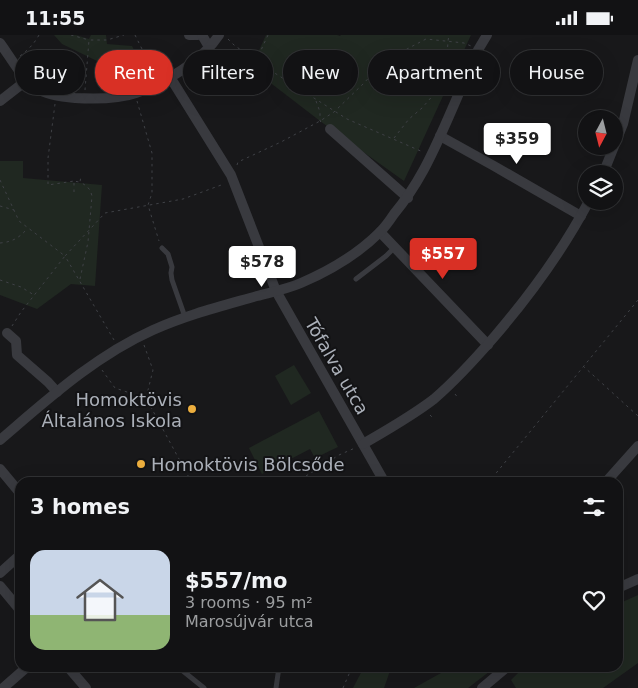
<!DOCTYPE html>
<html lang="en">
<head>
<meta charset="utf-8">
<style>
	body { margin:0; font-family:"DejaVu Sans",sans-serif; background:#1f2022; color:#f1f3f6; height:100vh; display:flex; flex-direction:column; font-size:19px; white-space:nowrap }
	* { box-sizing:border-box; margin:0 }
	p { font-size:16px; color:#9c9ea0 }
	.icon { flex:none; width:28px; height:28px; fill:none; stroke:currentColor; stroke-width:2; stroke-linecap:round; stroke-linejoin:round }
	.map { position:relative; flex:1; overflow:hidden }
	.panel { position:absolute; left:15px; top:442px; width:608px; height:195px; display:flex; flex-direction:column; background:#121214; border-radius:15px; box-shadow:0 5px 20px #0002,0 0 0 1px #313234 }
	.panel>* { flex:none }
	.top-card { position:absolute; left:15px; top:15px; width:609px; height:45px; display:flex; gap:10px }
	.needle { width:32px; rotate:187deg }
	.fabs { position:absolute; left:578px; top:75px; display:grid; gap:10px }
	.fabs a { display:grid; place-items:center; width:45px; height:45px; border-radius:50%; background:#121214; box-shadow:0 5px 20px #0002,0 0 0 1px #313234; font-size:25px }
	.price { position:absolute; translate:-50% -42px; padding:0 11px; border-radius:5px; background:#fff; color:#222; font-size:16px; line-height:32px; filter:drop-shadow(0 1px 2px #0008) }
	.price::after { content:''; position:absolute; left:50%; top:30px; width:15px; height:11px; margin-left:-8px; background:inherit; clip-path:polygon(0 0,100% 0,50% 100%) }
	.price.selected { background:#d93025; color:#fff }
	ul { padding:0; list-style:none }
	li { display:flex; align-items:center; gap:15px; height:125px; padding:0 15px }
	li+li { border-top:1px solid #313234 }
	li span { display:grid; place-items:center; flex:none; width:140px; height:100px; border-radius:15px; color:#555 }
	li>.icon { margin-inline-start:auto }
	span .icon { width:60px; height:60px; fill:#fffc; stroke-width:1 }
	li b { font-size:21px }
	h2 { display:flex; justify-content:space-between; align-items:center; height:60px; padding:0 15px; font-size:21px }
	.chip { padding:0 18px; border-radius:22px; background:#121214; box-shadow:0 5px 20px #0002,0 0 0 1px #313234; font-size:18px; line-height:45px }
	.chip.selected { background:#d93025; color:#fff }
	.status { display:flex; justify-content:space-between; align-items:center; height:35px; padding:0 25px; background:#121214; direction:ltr }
	.status svg { height:14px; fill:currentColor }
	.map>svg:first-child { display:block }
</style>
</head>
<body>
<div class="status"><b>11:55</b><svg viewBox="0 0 49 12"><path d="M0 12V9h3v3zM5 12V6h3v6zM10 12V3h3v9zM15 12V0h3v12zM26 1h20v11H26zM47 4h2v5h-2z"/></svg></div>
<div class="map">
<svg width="638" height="653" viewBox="0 0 638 653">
	<rect width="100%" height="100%" fill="#18181a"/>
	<g fill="#202821">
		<polygon points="54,0 76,0 89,4 91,0 106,0 107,9 132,11 135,17 97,26 62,9"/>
		<polygon points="266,0 337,0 340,1 341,0 471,0 404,146 320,86 251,33"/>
		<polygon points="0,126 23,126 23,143 102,150 95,251 71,249 37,274 0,260"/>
		<polygon points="294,330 311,358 291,370 275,341"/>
		<polygon points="319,376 338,412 315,423 310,414 262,439 249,413"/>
		<polygon points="638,560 638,628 603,653 516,653 511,645 523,633 618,632 618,569"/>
		<polygon points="364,632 391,633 384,653 353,653"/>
		<polygon points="450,633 450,632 494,633 468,653 414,653"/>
	</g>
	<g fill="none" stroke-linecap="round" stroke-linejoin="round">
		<g stroke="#3f4146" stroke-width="1" stroke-dasharray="2.5 4" stroke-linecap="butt">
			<polyline points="71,0 89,5"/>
			<polyline points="135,0 155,40"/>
			<polyline points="228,4 234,10 262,30 347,84 423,117"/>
			<path d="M20 21C28 15 34 9 39 0"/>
			<polyline points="256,26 268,0"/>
			<polyline points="85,55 89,5 107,5 124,0"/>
			<polyline points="137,66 152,118 152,158 148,170 159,206"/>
			<polyline points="316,66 320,77 320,86 324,89"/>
			<polyline points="55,69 48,123 48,150 74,146"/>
			<polyline points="394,103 409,84 422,73 442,50 446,39 448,6 449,0"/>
			<polyline points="237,130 238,127 281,107 320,86 334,77 363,49 378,33 388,24 426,4 464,8 471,11"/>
			<polyline points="0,145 19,186 65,221 21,277 12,291"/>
			<polyline points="74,157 74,146 79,147"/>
			<polyline points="0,171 14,175"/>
			<path d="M0 208C12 207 19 203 27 194"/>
			<path d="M80 244 88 207 92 161C90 153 87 151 80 147L81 141"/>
			<polyline points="0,245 21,252 34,260"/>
			<polyline points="114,305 65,221 105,178 183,164 224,149"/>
			<polyline points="144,310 153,335 146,363 192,448"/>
			<polyline points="583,331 638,381"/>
			<polyline points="102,335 115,353 145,363"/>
			<polyline points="455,359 459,364"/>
			<polyline points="430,380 434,384"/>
			<polyline points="295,448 339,420 355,413"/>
			<polyline points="488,448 638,265"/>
			<polyline points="343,653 352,632"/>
		</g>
		<g stroke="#393a3f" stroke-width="5">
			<polyline points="162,213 168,219 172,232 171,238 172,245 185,282"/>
			<polyline points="356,244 386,221 395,212"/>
			<polyline points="178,632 204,653"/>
			<polyline points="276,653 279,632"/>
		</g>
		<g stroke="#393a3f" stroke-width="10">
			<polyline points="189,0 198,0"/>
			<polyline points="202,0 209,12"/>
			<path d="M0 8C9 20 23 45 35 53 47 60 62 62 75 63 94 64 119 64 136 58 165 48 202 26 219 0"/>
			<polyline points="170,42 231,140 276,256 385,448"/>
			<polyline points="0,66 27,45"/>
			<polyline points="330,94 408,163"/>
			<polyline points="440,101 494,131 581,181"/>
			<polyline points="603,139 623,89 638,25"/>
			<polyline points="380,197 488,310"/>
			<polyline points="7,298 16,306 17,320 48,347 57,357"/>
			<path d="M0 405C48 364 95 321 153 295 186 280 222 271 257 261 272 257 287 254 301 248 329 236 358 219 380 197 385 192 390 185 394 179 418 150 431 122 446 88 457 63 467 39 478 15L487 0"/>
			<path d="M363 409C387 395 412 381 434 364 456 345 476 323 495 301 531 259 563 215 589 166"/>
			<polyline points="0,434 20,458"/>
			<polyline points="605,448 638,411"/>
			<polyline points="0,538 20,520"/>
			<polyline points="0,551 20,575"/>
			<polyline points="618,553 638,544"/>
			<polyline points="68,632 86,653"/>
			<polyline points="3,653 27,632"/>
			<polyline points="482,653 507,632"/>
		</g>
	</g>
	<g fill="#ecae3e" stroke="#131315" stroke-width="2">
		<circle cx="192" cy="374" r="5"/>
		<circle cx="141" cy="429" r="5"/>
	</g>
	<g text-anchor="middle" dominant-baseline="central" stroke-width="4" stroke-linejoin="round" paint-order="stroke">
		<g font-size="18" fill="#abb0b9" stroke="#131315">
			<text transform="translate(337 331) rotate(60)">Tófalva utca</text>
		</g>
		<g font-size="18" fill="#abb0b9" stroke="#131315" text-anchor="end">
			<text x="182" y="364">Homoktövis<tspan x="182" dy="21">Általános Iskola</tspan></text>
			<text x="151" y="429" text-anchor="start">Homoktövis Bölcsőde</text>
		</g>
	</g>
</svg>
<div class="fabs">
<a><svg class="needle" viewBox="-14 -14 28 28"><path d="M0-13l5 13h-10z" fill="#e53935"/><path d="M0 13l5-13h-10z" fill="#9c9ea0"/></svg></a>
<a><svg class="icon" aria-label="layers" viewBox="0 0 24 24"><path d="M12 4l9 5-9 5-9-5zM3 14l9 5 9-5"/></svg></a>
</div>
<b class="price" style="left:517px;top:130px">$359</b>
<b class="price selected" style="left:443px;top:245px">$557</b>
<b class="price" style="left:262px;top:253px">$578</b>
<div class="top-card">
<a class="chip">Buy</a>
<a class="chip selected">Rent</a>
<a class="chip">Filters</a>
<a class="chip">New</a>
<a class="chip">Apartment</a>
<a class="chip">House</a>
</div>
<section class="panel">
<h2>3 homes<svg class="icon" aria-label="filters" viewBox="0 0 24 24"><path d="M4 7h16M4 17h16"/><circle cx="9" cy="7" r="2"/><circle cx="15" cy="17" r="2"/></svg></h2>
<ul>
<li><span style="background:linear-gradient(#c9d6e8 65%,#8fb573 0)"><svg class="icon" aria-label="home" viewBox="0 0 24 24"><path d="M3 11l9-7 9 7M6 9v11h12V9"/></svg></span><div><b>$557/mo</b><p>3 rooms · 95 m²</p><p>Marosújvár utca</p></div><svg class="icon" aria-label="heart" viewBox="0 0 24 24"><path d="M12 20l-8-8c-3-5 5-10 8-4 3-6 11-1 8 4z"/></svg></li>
</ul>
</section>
</div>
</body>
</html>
